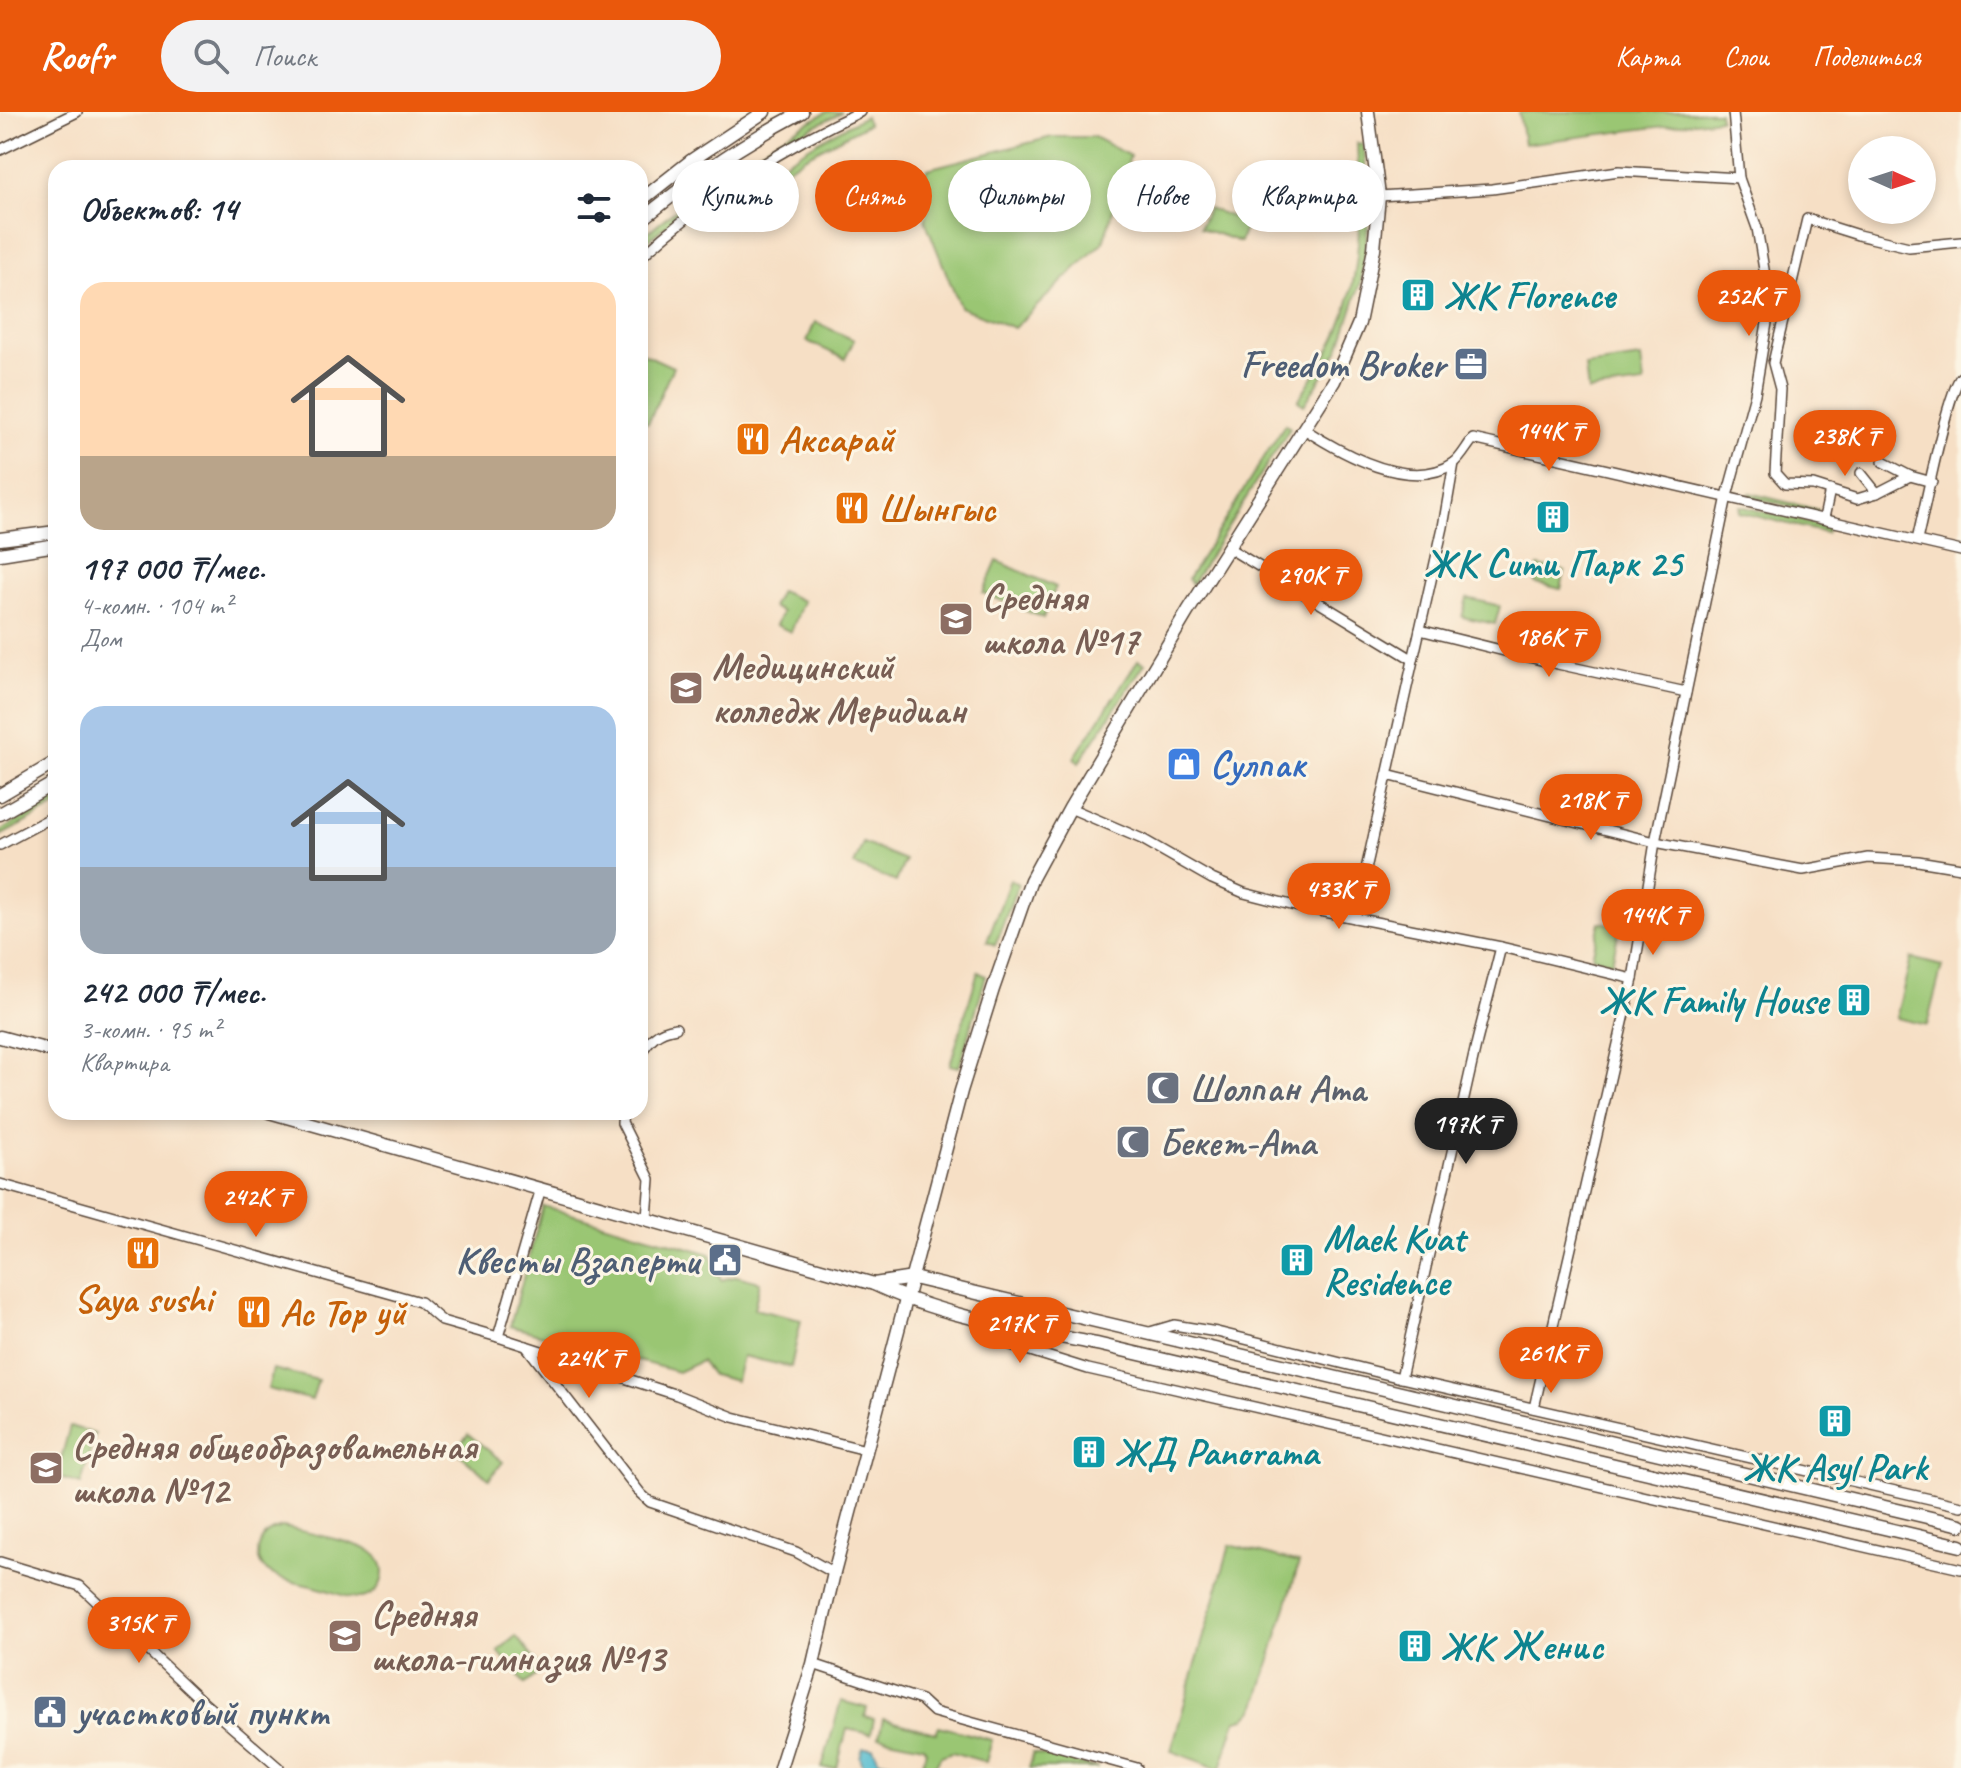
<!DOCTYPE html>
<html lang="ru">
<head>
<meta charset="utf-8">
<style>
	body { margin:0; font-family:Caveat,sans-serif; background:#f2f2f3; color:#1f2937; height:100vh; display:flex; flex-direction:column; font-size:30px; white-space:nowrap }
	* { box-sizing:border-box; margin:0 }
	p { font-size:26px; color:#747a83 }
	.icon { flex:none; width:44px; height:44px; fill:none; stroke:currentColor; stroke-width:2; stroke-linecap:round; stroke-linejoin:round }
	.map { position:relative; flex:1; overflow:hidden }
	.side { position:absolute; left:48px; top:48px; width:600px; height:960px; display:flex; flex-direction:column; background:#fff; border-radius:24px; box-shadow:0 4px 12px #0003 }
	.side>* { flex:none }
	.top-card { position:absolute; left:672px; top:48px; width:760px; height:72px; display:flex; gap:16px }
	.needle { width:52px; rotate:93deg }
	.fabs { position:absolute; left:1848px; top:24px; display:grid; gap:16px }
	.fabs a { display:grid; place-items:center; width:88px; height:88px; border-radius:50%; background:#fff; box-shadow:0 4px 12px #0003; font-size:40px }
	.price { position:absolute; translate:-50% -68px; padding:0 18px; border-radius:28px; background:#ea580c; color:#fff; font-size:26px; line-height:52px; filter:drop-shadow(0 2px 4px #0008) }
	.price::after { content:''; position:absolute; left:50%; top:48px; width:24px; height:18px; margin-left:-12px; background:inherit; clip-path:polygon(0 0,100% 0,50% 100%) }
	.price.active { background:#222; color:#fff }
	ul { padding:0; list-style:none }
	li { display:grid; align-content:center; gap:16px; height:424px; padding:0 32px }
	li span { display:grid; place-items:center; height:248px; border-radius:24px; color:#555 }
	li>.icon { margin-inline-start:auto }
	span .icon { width:144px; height:144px; fill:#fffc; stroke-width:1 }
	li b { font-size:34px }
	h2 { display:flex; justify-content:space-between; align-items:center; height:96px; padding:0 32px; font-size:34px }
	.pill { padding:0 28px; border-radius:36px; background:#fff; box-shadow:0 4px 12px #0003; font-size:28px; line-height:72px }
	.pill.active { background:#ea580c; color:#fff }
	header { display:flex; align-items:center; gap:48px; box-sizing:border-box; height:112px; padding:0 40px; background:#ea580c; color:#fff }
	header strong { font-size:38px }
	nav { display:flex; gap:44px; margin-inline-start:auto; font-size:28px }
	.search { width:560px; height:72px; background:#f2f2f3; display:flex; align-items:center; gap:20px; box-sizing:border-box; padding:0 28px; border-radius:44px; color:#747a83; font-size:30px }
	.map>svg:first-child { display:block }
</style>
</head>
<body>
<header>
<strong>Roofr</strong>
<div class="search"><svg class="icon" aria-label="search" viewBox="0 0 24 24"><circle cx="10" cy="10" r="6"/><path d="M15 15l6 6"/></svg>Поиск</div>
<nav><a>Карта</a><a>Слои</a><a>Поделиться</a></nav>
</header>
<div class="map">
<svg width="1961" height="1656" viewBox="0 0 1961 1656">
	<rect width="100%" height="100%" fill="#fcf5e5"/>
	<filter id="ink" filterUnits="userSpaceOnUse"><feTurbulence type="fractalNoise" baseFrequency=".0125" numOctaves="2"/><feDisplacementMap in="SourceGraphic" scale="16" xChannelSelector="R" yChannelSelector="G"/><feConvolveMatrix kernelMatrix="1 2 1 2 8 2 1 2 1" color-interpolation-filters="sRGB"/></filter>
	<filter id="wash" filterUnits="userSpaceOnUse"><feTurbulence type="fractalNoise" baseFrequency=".006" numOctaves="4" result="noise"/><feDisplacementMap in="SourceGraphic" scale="32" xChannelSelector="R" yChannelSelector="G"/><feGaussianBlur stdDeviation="1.8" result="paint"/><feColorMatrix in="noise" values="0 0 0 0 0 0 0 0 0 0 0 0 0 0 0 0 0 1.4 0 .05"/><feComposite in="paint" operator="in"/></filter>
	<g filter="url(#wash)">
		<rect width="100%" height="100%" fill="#f6dfc5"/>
		<g fill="#9ac673" stroke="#6a7848" stroke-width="2">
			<path d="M827 0H842C769 36 702 82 640 135V127C697 77 760 36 827 0Z"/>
			<polygon points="1519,0 1719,0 1720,7 1524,32"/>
			<polygon points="865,4 868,12 806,44 735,91 728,85 817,30"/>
			<polygon points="1052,25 1094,25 1130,44 1103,130 1014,216 960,195 925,108 929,94 920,90 927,57"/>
			<path d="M1357 31 1363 32 1364 37 1370 98 1361 170 1339 237 1304 293 1298 289C1311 266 1328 244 1338 220 1364 160 1360 94 1357 31Z"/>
			<polygon points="1208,96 1247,111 1240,130 1200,116"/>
			<polygon points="815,210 854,228 845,247 807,229"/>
			<polygon points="640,240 673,255 648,311 640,308"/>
			<polygon points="1641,246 1644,272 1588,279 1585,254"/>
			<polygon points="1285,312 1290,316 1192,472 1188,467"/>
			<polygon points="1750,381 1818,398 1816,401 1749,385"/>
			<polygon points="1740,394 1828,416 1826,421 1739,400"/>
			<polygon points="997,449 1056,475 1043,506 983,481"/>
			<polygon points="1538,454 1565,459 1561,477 1535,471"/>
			<polygon points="780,479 803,489 791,520 776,513 782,500 772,495"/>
			<polygon points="1467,486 1500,494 1495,512 1462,505"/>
			<polygon points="1138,548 1145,551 1079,651 1074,646"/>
			<polygon points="56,687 56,694 0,724 0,719"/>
			<polygon points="863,731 905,748 896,770 854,753"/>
			<polygon points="1010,768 1018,772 995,833 987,829"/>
			<polygon points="1600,810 1620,814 1612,850 1592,845"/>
			<polygon points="1911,846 1942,854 1927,913 1896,906"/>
			<polygon points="978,860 986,864 959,955 950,953"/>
			<polygon points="543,1094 711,1142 721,1168 737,1164 760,1170 754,1197 801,1208 791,1255 742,1244 736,1269 712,1263 701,1249 678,1260 510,1214"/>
			<polygon points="273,1257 318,1268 312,1288 268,1277"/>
			<polygon points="70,1314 95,1322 81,1372 56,1365"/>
			<polygon points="468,1322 503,1350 489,1367 455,1338"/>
			<path d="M283 1415C303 1420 357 1430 372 1440 391 1453 384 1483 361 1486 348 1487 332 1479 319 1476 297 1470 248 1466 260 1432 263 1421 273 1417 283 1415Z"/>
			<polygon points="1230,1433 1299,1451 1255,1597 1246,1606 1236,1608 1221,1656 1217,1656 1171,1639"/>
			<polygon points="516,1524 543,1558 525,1572 498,1539"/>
			<polygon points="841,1589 867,1596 865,1605 874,1607 871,1622 847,1617 837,1656 822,1656"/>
			<polygon points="883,1607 936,1621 939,1614 992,1628 986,1650 952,1640 941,1644 934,1656 921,1656 926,1639 923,1634 879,1625"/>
			<polygon points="1033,1641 1098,1656 1029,1656"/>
		</g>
		<polygon fill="#52bbcf" stroke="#467276" stroke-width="2" points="863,1636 873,1636 879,1648 905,1654 904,1656 864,1656 860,1645"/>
	</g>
	<g filter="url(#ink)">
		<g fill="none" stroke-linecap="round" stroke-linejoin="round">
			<g stroke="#574537" stroke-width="12">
				<g id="street">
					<polyline points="0,38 77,0"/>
					<polyline points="1379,84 1492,77 1619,59 1739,66"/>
					<path d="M640 146C703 87 781 36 860 0"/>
					<path d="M1304 317C1341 341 1410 381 1454 351 1461 346 1467 334 1473 327L1961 439"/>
					<polyline points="1883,350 1910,364 1932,370"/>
					<polyline points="1861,361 1877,381 1910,364"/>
					<polyline points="1877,381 1857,387 1813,373 1785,372 1775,361 1780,277 1773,251 1807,107 1858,123 1909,135 1961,130"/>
					<polyline points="1824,406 1830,378"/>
					<path d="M1917 428C1924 400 1947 280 1961 265"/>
					<polyline points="1227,435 1412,547"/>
					<polyline points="1420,518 1553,551 1686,580"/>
					<polyline points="1387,663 1655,730 1803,758 1868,746 1918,749 1961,756"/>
					<polyline points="1070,696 1142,727 1212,767 1244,781 1295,794 1501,835 1633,867"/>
					<polyline points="0,733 56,703"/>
					<polyline points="1355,806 1443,415 1454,351"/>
					<path d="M640 942C650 927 657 919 676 916"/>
					<polyline points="623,1000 622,1011 650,1067 647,1106"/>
					<polyline points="0,1072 420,1190 442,1209 498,1225"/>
					<polyline points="541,1076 498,1225 677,1283 733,1305 866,1338"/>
					<polyline points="979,1211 1011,1233 1088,1257 1961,1457"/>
					<polyline points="1150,1220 1174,1213 1217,1220 1401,1266 1961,1394"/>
					<polyline points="526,1234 641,1382 650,1390 796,1440 834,1461"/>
					<polyline points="1401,1266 1477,929 1501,835"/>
					<polyline points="1534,1296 1633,867 1655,730 1727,384 1755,282 1770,193 1757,116 1739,66 1733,0"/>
					<polyline points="0,1450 80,1474 203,1590 279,1656"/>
					<polyline points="813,1552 921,1588 934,1600 1137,1656"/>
				</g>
			</g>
			<g stroke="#574537" stroke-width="15">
				<g id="secondary">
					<polyline points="640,89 692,48 764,0"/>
					<path d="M640 109C691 67 743 31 802 0"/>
					<polyline points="0,427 56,420"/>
					<polyline points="0,442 56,433"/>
					<polyline points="0,683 56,650"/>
					<polyline points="0,702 56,670"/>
					<polyline points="0,925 56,940"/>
					<path d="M269 1000 874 1172C944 1206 1025 1217 1101 1233L1961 1434"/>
					<polyline points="874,1172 913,1166 1961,1413"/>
					<polyline points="780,1656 813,1552 834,1461 961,979 993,877 1031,768 1070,696 1188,499 1334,269 1359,211 1374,137 1379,84 1368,0"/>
				</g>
			</g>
			<use href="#street" stroke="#fff" stroke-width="9"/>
			<use href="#secondary" stroke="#fff" stroke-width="12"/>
		</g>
	</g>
	<defs>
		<g id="building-square" transform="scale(1.8)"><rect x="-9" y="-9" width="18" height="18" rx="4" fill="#0f9aa8" stroke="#fcf5e5"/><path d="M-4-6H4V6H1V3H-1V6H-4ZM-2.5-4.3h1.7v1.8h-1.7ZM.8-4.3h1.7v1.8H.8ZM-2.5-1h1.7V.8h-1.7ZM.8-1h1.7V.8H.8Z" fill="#fff"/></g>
		<g id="office-square" transform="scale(1.8)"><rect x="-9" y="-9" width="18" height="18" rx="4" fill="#5c6f8a" stroke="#fcf5e5"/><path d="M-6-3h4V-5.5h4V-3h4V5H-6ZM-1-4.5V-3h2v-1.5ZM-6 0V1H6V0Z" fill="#fff"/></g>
		<g id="restaurant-square" transform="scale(1.8)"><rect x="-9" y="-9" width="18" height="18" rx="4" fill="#e8710a" stroke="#fcf5e5"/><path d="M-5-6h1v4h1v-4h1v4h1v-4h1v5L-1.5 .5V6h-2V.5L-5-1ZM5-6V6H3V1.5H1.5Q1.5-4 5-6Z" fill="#fff"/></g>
		<g id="school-square" transform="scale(1.8)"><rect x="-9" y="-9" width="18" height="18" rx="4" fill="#8d6e63" stroke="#fcf5e5"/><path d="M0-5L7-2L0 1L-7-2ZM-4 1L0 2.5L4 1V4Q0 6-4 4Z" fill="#fff"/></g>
		<g id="university-square" transform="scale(1.8)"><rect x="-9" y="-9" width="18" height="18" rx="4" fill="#8d6e63" stroke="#fcf5e5"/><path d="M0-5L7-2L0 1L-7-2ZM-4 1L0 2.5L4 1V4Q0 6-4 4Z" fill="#fff"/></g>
		<g id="shop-square" transform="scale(1.8)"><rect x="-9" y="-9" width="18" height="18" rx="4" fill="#3f7fe0" stroke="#fcf5e5"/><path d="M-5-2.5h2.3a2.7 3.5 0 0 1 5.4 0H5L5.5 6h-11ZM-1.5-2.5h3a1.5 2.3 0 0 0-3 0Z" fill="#fff"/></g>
		<g id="mosque-square" transform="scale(1.8)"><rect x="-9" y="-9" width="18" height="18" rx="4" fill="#6b7280" stroke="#fcf5e5"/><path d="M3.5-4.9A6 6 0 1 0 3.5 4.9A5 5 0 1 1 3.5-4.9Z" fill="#fff"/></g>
		<g id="civic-square" transform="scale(1.8)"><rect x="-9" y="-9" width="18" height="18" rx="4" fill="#5c6f8a" stroke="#fcf5e5"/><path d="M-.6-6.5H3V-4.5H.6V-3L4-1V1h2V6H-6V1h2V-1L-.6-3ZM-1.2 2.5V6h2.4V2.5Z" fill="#fff"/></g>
	</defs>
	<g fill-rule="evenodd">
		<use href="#building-square" x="1418" y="183"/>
		<use href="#office-square" x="1471" y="252"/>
		<use href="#restaurant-square" x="753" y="327"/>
		<use href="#restaurant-square" x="852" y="396"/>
		<use href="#building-square" x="1553" y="405"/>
		<use href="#school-square" x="956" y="507"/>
		<use href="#university-square" x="686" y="576"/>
		<use href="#shop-square" x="1184" y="652"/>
		<use href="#building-square" x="1854" y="888"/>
		<use href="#mosque-square" x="1163" y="976"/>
		<use href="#mosque-square" x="1133" y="1030"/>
		<use href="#restaurant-square" x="143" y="1141"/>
		<use href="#civic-square" x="725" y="1148"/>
		<use href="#building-square" x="1297" y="1148"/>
		<use href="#restaurant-square" x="254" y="1200"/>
		<use href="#building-square" x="1835" y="1309"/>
		<use href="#building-square" x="1089" y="1340"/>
		<use href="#school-square" x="46" y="1356"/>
		<use href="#school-square" x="345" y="1524"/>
		<use href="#building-square" x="1415" y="1534"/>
		<use href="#civic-square" x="50" y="1600"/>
	</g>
	<g text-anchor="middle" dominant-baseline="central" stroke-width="6" stroke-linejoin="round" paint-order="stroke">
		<g font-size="38" font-weight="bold" fill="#0d838f" stroke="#fcf5e5" text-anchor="start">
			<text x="1444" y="183">ЖК Florence</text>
			<text x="1553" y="451" text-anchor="middle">ЖК Сити Парк 25</text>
			<text x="1828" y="888" text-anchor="end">ЖК Family House</text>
			<text x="1323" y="1126">Maek Kuat<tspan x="1323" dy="44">Residence</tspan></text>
			<text x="1115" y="1340">ЖД Panorama</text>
			<text x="1835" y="1355" text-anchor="middle">ЖК Asyl Park</text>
			<text x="1441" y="1534">ЖК Женис</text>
		</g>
		<g font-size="38" font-weight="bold" fill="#4e5e75" stroke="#fcf5e5" text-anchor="end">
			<text x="1445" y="252">Freedom Broker</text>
			<text x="699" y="1148">Квесты Взаперти</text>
			<text x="76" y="1600" text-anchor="start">участковый пункт</text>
		</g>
		<g font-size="38" font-weight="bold" fill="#c56008" stroke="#fcf5e5" text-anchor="start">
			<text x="779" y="327">Аксарай</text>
			<text x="878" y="396">Шынгыс</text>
			<text x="143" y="1187" text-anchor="middle">Saya sushi</text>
			<text x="280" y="1200">Ас Тор уй</text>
		</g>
		<g font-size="38" font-weight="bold" fill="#785e54" stroke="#fcf5e5" text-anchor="start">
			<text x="982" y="485">Средняя<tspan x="982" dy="44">школа №17</tspan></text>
			<text x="712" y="554">Медицинский<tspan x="712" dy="44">колледж Меридиан</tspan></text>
			<text x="72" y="1334">Средняя общеобразовательная<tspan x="72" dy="44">школа №12</tspan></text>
			<text x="371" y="1502">Средняя<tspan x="371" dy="44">школа-гимназия №13</tspan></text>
		</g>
		<g font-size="38" font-weight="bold" fill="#366cbe" stroke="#fcf5e5" text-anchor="start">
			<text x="1210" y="652">Сулпак</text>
		</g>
		<g font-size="38" font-weight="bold" fill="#5b616d" stroke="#fcf5e5" text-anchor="start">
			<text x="1189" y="976">Шолпан Ата</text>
			<text x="1159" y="1030">Бекет-Ата</text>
		</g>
	</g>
</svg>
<div class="fabs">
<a><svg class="needle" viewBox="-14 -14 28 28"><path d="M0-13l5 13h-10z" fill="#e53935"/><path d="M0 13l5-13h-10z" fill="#747a83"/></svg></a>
</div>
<b class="price" style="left:1749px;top:226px">252K ₸</b>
<b class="price" style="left:1549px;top:361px">144K ₸</b>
<b class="price" style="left:1845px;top:366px">238K ₸</b>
<b class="price" style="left:1311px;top:505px">290K ₸</b>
<b class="price" style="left:1549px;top:567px">186K ₸</b>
<b class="price" style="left:1591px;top:730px">218K ₸</b>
<b class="price" style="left:1339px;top:819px">433K ₸</b>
<b class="price" style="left:1653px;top:845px">144K ₸</b>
<b class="price active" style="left:1466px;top:1054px">197K ₸</b>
<b class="price" style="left:256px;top:1127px">242K ₸</b>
<b class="price" style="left:1020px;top:1253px">217K ₸</b>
<b class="price" style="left:1551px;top:1283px">261K ₸</b>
<b class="price" style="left:589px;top:1288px">224K ₸</b>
<b class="price" style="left:139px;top:1553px">315K ₸</b>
<div class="top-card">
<a class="pill">Купить</a>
<a class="pill active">Снять</a>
<a class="pill">Фильтры</a>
<a class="pill">Новое</a>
<a class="pill">Квартира</a>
</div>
<section class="side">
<h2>Объектов: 14<svg class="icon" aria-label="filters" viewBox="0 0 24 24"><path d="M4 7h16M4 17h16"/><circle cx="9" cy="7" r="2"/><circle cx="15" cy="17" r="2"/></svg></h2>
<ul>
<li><span style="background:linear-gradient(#ffd9b3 70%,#b9a48a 0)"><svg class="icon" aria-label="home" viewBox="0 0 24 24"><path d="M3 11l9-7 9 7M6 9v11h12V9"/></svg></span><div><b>197 000 ₸/мес.</b><p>4-комн. · 104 m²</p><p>Дом</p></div></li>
<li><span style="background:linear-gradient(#a9c7e8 65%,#9aa5b1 0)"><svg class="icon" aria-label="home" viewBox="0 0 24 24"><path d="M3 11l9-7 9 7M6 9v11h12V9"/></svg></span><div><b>242 000 ₸/мес.</b><p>3-комн. · 95 m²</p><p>Квартира</p></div></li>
</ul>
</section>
</div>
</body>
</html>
